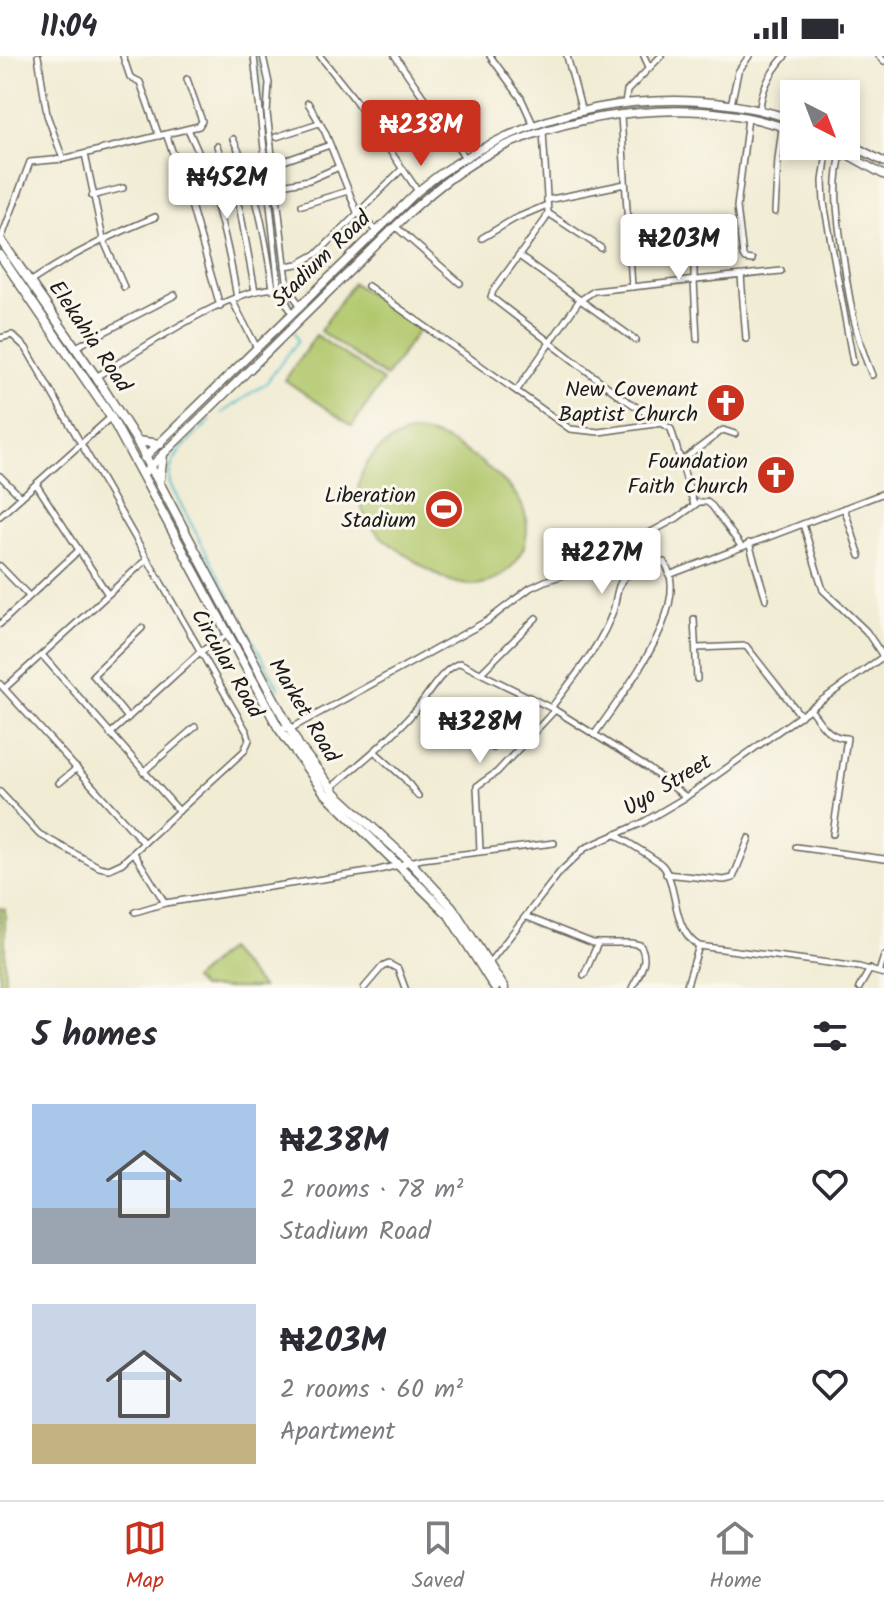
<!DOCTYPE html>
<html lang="en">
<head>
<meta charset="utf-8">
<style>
	body { margin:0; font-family:Kalam,sans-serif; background:#f2f2f3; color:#2b2b33; height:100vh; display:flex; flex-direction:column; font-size:30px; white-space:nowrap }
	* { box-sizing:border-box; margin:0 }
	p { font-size:26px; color:#7c7c81 }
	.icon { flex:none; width:44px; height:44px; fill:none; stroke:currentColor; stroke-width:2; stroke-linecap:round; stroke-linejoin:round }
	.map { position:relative; height:932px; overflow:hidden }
	.sheet { display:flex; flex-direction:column; background:#fff; flex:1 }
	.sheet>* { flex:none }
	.needle { width:52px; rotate:138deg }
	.buttons { position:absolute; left:780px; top:24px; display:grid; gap:16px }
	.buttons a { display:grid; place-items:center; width:80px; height:80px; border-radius:0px; background:#fff; box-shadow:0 4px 12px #0003; font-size:40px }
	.price { position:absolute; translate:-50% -68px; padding:0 18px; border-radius:8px; background:#fff; color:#222; font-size:26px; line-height:52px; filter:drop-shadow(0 2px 4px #0008) }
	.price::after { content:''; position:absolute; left:50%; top:48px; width:24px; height:18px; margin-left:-12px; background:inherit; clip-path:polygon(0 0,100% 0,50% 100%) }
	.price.on { background:#c8321e; color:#fff }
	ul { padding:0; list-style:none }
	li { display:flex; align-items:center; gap:24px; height:200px; padding:0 32px }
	li span { display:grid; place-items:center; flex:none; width:224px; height:160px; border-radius:0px; color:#555 }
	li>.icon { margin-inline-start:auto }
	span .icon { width:96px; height:96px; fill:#fffc; stroke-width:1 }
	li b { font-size:34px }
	h2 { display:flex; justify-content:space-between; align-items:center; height:96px; padding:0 32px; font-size:34px }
	.status { display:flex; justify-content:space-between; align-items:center; height:56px; padding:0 40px; background:#fff; direction:ltr }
	.status svg { height:22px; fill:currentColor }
	.tabs { display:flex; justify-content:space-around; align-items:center; height:112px; border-top:2px solid #e1e1e2; background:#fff; font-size:22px; color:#7c7c81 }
	.tabs a { display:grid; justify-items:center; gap:4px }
	.tabs .on { color:#c8321e }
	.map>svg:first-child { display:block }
</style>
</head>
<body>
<div class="status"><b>11:04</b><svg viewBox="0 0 49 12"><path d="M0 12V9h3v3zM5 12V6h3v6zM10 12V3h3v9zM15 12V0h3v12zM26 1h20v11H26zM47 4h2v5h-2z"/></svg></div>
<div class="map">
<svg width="884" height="932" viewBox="0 0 884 932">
	<rect width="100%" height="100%" fill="#fbf7ec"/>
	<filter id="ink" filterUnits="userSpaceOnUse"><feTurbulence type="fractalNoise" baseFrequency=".0125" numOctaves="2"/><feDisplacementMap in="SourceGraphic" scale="16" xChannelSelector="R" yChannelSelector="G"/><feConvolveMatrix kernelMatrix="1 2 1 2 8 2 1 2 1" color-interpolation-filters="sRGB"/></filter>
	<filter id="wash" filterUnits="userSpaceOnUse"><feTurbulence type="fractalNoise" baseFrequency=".006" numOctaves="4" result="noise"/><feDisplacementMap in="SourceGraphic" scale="32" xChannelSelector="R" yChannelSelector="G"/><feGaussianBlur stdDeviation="1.8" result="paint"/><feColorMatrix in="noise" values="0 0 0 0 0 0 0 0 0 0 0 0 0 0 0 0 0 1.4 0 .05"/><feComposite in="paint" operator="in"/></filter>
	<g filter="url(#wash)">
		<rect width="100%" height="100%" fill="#f1ecd4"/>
		<g fill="#b1c76c" stroke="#667244" stroke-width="2">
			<polygon points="353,227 419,273 386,321 320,275"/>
			<polygon points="316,279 383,325 352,370 285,324"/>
			<path d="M412 376C439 377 456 389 478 404 508 426 538 451 523 493 518 506 508 516 495 523 464 539 437 520 412 503 398 493 380 483 370 468 341 427 371 388 412 376Z"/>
			<polygon points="0,852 5,853 5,928 0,929"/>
			<polygon points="227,893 262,932 201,932 193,924"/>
		</g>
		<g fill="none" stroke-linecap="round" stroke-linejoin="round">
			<g stroke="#53bece" stroke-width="2">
				<polyline points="258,0 282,225 283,234 291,247"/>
				<polyline points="222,357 266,327 298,285 295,276"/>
				<path d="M211 364C194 382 165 400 170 428L279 633"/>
			</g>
		</g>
	</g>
	<g filter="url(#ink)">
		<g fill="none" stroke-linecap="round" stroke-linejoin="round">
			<g stroke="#67655c" stroke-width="8">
				<g id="street">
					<polyline points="38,0 47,59 63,103"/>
					<polyline points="123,0 130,21 140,26 159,80"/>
					<polyline points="254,0 279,233 292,257"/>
					<polyline points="263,0 269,27 267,57 288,233 301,250"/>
					<polyline points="320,0 352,40 418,135"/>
					<polyline points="395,0 464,100"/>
					<polyline points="490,0 521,42 533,68"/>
					<polyline points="567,0 582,56"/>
					<polyline points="644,0 649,11"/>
					<polyline points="879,0 884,5"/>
					<polyline points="308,47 325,76 357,156 376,175"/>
					<polyline points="625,48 627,35 661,0"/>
					<polyline points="731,49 738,16 749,0"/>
					<path d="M760 55C760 34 771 16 785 0"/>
					<polyline points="621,60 632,231"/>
					<polyline points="748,62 737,151 743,200 745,203 752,204"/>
					<path d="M188 73C214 128 227 182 237 242"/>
					<polyline points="543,75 548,157 545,164 493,235 491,241 621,341 671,373 694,449"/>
					<polyline points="166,78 189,142 220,250"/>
					<polyline points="276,81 319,67"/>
					<path d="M233 83C257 130 265 180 273 232"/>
					<polyline points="217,90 240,154 255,235"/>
					<polyline points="828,90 823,125 824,147 853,306"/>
					<path d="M842 95C832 130 838 164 843 200 849 242 855 280 872 319"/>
					<polyline points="85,98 103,183 124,231"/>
					<polyline points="281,106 330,89"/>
					<polyline points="276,130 309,124 339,111"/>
					<polyline points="92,140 123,132"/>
					<polyline points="547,144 625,128"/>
					<polyline points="302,149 348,135"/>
					<polyline points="775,156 778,103 782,72"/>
					<polyline points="548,157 601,192"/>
					<polyline points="694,168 694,225 697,283"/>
					<polyline points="396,171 460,227"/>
					<polyline points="482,182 514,163 547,149"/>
					<polyline points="1,183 30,106 63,103 199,70 202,65 187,23"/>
					<polyline points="519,200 636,284"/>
					<polyline points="285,210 298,208 318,197 402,113"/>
					<polyline points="741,220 746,283"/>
					<path d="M30 226C70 199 111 179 155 161"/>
					<polyline points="368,230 570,373 599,376 662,367"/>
					<polyline points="232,244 257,292"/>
					<polyline points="0,282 12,279 26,292 247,676 249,684 244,695 122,807 109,813 99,811 39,778 0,736"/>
					<polyline points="76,291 175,239"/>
					<path d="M96 321C136 297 236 227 279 233"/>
					<polyline points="517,334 579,245 594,235 781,215"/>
					<polyline points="680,406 723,374 735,378"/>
					<polyline points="0,420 21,441"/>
					<polyline points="36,428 107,537"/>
					<polyline points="844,452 860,500"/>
					<polyline points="0,460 111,361"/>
					<polyline points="803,468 823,534 866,575 883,600"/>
					<polyline points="749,487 766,543"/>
					<polyline points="0,510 29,540"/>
					<polyline points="669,519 884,437"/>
					<polyline points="694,563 697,623"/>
					<polyline points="0,568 78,495"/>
					<polyline points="697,592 746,590 801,660"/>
					<polyline points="42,599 179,755"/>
					<polyline points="481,617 536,562"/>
					<polyline points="0,628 144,787"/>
					<polyline points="5,632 146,504"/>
					<path d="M551 652C573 622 601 590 613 555 617 543 616 528 626 520L664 506C695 549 618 644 594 679"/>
					<path d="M810 653C821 667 828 682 847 682L833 778"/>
					<polyline points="128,662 93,619 142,572"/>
					<polyline points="278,671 290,673 487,565 530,532 545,525 583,513 677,462 699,446 707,446 712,450 741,490"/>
					<polyline points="110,678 200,596 227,579"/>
					<polyline points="493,692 536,645"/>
					<polyline points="374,695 405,723 418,740"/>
					<polyline points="143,716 195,671"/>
					<polyline points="59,727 77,712"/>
					<path d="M331 732C359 708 389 684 414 656 428 640 440 614 460 607L555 654 648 712 686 741"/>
					<path d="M615 778C624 785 659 804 663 810 678 829 671 873 699 890L859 911 884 918"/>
					<polyline points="796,791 884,803"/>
					<polyline points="480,794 477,730 497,716 555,654"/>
					<polyline points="134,797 165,847"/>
					<polyline points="666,818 724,824 733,822 749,782"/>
					<polyline points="135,856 165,847 375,815 422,803 554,787"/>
					<path d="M527 861 593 887H631L640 889C650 904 639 918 632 932"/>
					<polyline points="489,907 560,816 585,792 642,767 686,741 884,600"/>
					<polyline points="879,916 884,900"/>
					<polyline points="584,919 598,887"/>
					<polyline points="364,932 382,911 389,908 398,913 405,932"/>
					<polyline points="686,932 699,890"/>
					<polyline points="859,932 870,913"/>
				</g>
			</g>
			<g stroke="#67655c" stroke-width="10">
				<g id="secondary">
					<polyline points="846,86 884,106"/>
					<polyline points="832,90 884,119"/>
					<path d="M144 402 418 135C519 51 669 21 794 64"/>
					<path d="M143 418 411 155C435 133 460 113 490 97 576 53 703 40 794 75"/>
				</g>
			</g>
			<g stroke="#67655c" stroke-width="11">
				<g id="primary">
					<polyline points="0,183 96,321 137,385 299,690 336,738 410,806 452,851 504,932"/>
					<polyline points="0,199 111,361 278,671 324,736 449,859 495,932"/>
					<polyline points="137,385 160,388"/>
					<polyline points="160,422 163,398"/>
				</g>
			</g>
			<use href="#street" stroke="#fff" stroke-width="5"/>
			<use href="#secondary" stroke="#fff" stroke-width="7"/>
			<use href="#primary" stroke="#fff" stroke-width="8"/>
		</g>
	</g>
	<defs>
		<g id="church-disc" transform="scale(2)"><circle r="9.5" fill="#c8321e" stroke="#fbf7ec"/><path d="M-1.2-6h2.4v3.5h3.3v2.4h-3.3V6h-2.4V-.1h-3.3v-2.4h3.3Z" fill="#fff"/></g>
		<g id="stadium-disc" transform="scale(2)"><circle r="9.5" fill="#c8321e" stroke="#fbf7ec"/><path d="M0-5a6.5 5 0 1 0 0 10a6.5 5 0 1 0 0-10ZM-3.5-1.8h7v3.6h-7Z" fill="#fff"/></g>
	</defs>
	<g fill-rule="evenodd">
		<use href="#church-disc" x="726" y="347"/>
		<use href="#church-disc" x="776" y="419"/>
		<use href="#stadium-disc" x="444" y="453"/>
	</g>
	<g text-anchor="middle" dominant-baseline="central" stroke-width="6" stroke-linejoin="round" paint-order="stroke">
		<g font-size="22" fill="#1c1c1c" stroke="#fbf7ec">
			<text transform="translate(322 204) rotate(-44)">Stadium Road</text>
			<text transform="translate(89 281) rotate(56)">Elekahia Road</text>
			<text transform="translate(226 608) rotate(60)">Circular Road</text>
			<text transform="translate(303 655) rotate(59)">Market Road</text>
			<text transform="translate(668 730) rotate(-31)">Uyo Street</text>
		</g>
		<g font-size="22" fill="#1c1c1c" stroke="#fbf7ec" text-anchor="end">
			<text x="698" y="334">New Covenant<tspan x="698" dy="25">Baptist Church</tspan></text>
			<text x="748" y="406">Foundation<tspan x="748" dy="25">Faith Church</tspan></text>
			<text x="416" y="440">Liberation<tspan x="416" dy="25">Stadium</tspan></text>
		</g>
	</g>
</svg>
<div class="buttons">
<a><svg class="needle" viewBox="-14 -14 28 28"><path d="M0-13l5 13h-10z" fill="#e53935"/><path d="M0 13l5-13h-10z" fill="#7c7c81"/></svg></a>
</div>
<b class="price on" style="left:421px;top:112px">₦238M</b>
<b class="price" style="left:227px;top:165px">₦452M</b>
<b class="price" style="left:679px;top:226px">₦203M</b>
<b class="price" style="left:602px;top:540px">₦227M</b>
<b class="price" style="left:480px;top:709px">₦328M</b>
</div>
<section class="sheet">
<h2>5 homes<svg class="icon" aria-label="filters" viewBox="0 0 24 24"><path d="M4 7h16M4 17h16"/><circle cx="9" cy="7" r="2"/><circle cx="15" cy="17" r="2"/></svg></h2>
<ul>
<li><span style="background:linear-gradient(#a9c7e8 65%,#9aa5b1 0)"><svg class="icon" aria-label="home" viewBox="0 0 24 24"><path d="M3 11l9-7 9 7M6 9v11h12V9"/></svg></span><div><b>₦238M</b><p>2 rooms · 78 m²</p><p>Stadium Road</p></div><svg class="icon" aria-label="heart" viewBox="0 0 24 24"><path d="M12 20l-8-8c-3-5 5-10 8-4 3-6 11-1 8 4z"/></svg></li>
<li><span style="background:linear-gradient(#c9d6e8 75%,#c2b280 0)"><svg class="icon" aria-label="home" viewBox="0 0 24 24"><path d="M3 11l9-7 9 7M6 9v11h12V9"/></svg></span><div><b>₦203M</b><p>2 rooms · 60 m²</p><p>Apartment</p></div><svg class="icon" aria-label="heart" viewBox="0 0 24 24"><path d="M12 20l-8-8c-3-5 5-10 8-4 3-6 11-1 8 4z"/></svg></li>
</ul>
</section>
<nav class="tabs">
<a class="on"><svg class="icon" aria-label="map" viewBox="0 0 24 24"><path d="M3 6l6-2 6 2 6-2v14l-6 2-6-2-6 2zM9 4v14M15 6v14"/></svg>Map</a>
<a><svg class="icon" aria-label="saved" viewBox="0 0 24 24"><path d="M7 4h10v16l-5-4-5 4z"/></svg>Saved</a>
<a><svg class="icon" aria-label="home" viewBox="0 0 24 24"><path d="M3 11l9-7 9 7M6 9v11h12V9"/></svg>Home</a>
</nav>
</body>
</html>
